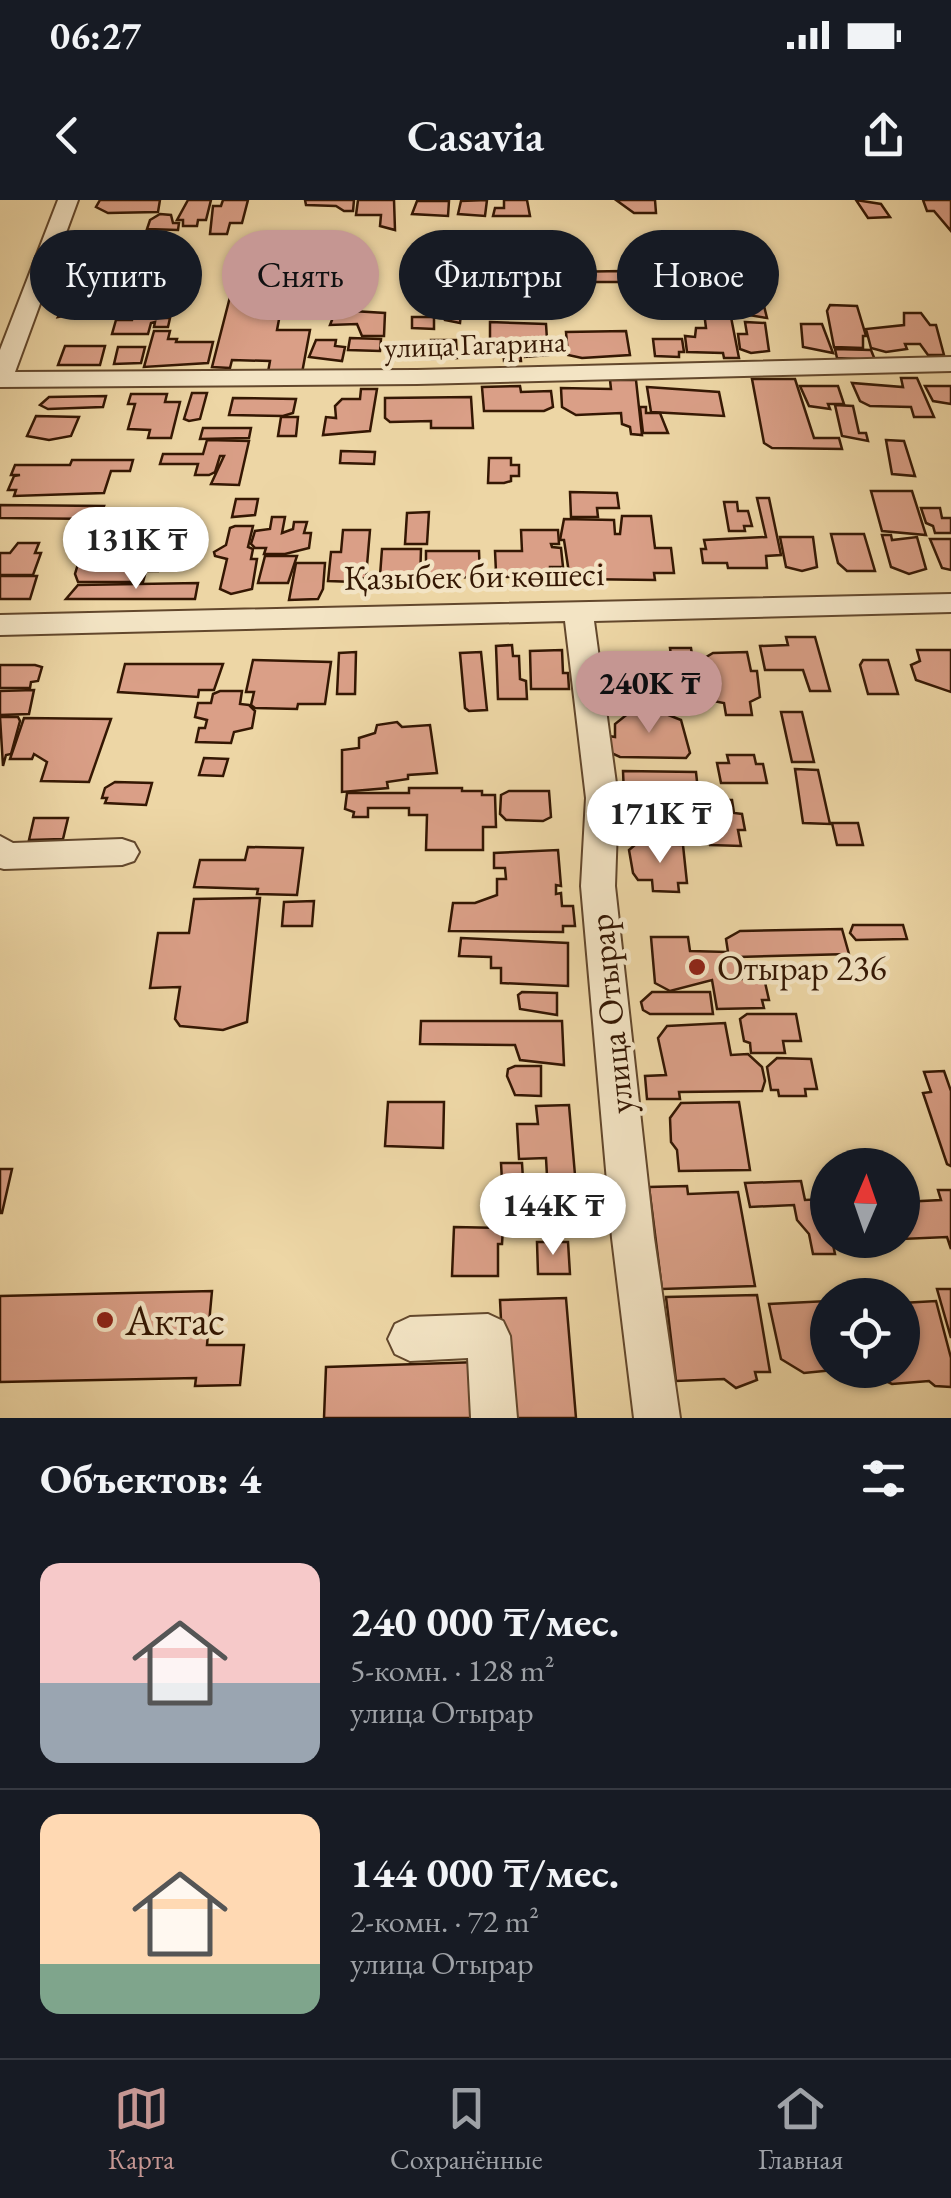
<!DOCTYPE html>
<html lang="ru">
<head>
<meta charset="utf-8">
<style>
	body { margin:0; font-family:"EB Garamond",serif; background:#20242c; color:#f1f3f6; height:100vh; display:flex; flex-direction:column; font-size:38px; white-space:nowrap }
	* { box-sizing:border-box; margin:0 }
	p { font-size:32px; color:#9ea1a6 }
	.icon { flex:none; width:55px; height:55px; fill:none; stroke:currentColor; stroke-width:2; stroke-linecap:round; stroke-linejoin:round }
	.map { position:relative; height:1218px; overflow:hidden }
	.details { display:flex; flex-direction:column; background:#171b24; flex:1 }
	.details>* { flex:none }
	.guide { position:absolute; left:30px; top:30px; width:892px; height:90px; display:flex; gap:20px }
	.needle { width:65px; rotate:2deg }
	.fabs { position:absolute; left:810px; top:948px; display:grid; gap:20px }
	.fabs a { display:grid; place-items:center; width:110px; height:110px; border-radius:50%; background:#171b24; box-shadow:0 2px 8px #0004; font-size:50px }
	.price { position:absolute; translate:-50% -85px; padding:0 22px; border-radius:35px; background:#fff; color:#222; font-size:32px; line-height:65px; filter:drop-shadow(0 2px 5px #0008) }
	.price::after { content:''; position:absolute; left:50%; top:60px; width:30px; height:22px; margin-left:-15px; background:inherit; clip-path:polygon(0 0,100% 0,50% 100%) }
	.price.current { background:#c59692; color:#111 }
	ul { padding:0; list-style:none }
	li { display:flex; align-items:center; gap:30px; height:250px; padding:0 40px }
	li+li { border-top:2px solid #363941 }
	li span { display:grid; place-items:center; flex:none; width:280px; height:200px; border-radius:20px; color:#555 }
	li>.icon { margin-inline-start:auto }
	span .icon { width:120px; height:120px; fill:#fffc; stroke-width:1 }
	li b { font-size:42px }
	h2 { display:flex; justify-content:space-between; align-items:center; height:120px; padding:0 40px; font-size:42px }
	.pill { padding:0 35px; border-radius:45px; background:#171b24; box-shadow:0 2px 8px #0004; font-size:35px; line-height:90px }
	.pill.current { background:#c59692; color:#111 }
	.status { display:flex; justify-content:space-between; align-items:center; height:70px; padding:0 50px; background:#171b24; direction:ltr }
	.status svg { height:28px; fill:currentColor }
	header { display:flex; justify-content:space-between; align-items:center; height:130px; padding:0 40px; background:#171b24; font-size:45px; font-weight:600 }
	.menu { display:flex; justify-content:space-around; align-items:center; height:140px; border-top:2px solid #363941; background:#171b24; font-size:28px; color:#9ea1a6 }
	.menu a { display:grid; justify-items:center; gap:5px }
	.menu .current { color:#c59692 }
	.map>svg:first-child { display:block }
</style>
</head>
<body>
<div class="status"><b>06:27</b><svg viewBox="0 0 49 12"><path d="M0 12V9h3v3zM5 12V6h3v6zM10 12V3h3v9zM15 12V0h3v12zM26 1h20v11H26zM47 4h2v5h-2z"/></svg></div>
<header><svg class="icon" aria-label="back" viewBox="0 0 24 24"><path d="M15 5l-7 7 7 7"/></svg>Casavia<svg class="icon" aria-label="share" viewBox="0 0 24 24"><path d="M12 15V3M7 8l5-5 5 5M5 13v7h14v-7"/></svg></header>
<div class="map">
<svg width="951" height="1218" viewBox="0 0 951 1218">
	<rect width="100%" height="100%" fill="#edd6a5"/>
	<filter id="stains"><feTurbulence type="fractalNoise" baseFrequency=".002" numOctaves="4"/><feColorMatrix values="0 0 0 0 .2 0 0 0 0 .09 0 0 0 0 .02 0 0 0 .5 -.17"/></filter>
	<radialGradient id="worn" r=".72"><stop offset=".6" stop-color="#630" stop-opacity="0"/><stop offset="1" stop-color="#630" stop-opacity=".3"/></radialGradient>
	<g fill="#da9f87" stroke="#341703" stroke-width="2.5">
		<polygon points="100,0 160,0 158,12 108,13 96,7"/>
		<polygon points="188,0 211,0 206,20 198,20 197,26 183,26 183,20 177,20"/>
		<polygon points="223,0 248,0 242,23 230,23 227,34 210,34 213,6 221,6"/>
		<polygon points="305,0 354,0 353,11 344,11 336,6 306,5"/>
		<polygon points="358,0 394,0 395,30 380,26 381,15 356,15"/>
		<polygon points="487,0 485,16 458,14 461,1"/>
		<polygon points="504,0 527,0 530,16 493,16 495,8 504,8"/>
		<polygon points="616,0 655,0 656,13 634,13"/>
		<polygon points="856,0 881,4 890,17 868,18"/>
		<polygon points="923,0 951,0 951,31 934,11 927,11"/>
		<polygon points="417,1 449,1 448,16 412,14"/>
		<polygon points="160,14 171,15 173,23 179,23 178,30 147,29 150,20"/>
		<polygon points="128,37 164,37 159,50 164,50 158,56 168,56 164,67 73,61 79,57 119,58 124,39"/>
		<polygon points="175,48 184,48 183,52 188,52 187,59 181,59 178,68 166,68"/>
		<polygon points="691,63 717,64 720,74 685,72 685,65"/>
		<polygon points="76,65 112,67 174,69 169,81 150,80 148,86 124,83 119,92 96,96 84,92 90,82 69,80"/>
		<polygon points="623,71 624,82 564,82 563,72"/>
		<polygon points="72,89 81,89 79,94 85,94 78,113 58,117"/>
		<polygon points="231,93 284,93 277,130 310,130 302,173 268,172 270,161 232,160 230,168 212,167"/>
		<polygon points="446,103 462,104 460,123 445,120"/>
		<polygon points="830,105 857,106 866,136 863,136 863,148 834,147 827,111"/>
		<polygon points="747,106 764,106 767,118 742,114 740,108"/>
		<polygon points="336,110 385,113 384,136 362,136 357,124 330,125"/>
		<polygon points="704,112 730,112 739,158 724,158 723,153 687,152 685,136 695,137 696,128 706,128"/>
		<polygon points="904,113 921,113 930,125 936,125 944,155 928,155 920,144 905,144 907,149 886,152 871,148 866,129 904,125"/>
		<polygon points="133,114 153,114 151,118 170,118 168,127 154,127 155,122 151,123 148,134 112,134 116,120 132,120"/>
		<polygon points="412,117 434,117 434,129 412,128"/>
		<polygon points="490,122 546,124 548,155 525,157 524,140 490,139"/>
		<polygon points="745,122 765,123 769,151 751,153 740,149 738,134 747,134"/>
		<polygon points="801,124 822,124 833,153 803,147"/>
		<polygon points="154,131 170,131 168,139 177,139 176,142 213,142 208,163 144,167"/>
		<polygon points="626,131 630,155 582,158 568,155 566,132"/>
		<polygon points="350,138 381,139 380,151 348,150"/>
		<polygon points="653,139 682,139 684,152 679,152 679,157 655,156"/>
		<polygon points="316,140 336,140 335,146 345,147 342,161 309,157"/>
		<polygon points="431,140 456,140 457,158 432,159"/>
		<polygon points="519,141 521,161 504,161 503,142"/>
		<polygon points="65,146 105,146 100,165 58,165"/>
		<polygon points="118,147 145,147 141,163 114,164"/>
		<polygon points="835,149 871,150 875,160 837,158"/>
		<polygon points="901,178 917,178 934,217 914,217 911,207 870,206 860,201 852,183 903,187"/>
		<polygon points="752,179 795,179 814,238 839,238 842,249 772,248 764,243"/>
		<polygon points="610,180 636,180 642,235 631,234 630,227 622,224 621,213 576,215 562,207 561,188 611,189"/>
		<polygon points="520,186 521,192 551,191 553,207 544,211 484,211 482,187"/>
		<polygon points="800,186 838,186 844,204 828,204 830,209 809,206"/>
		<polygon points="925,186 951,186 951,204 933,201"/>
		<polygon points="647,187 719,192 724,216 651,212"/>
		<polygon points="361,189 377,189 370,231 323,235 326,217 336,218 335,206 342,199 360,199"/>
		<polygon points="192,193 207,193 200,219 189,221 184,219"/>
		<polygon points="131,194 167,194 165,202 180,202 171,238 148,238 150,230 128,229 135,204 128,204"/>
		<polygon points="106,196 103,207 48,209 40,205 49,197"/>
		<polygon points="471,197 473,228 431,228 431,221 390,222 385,218 385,198"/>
		<polygon points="233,198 296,199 293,213 283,216 229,215"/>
		<polygon points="835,205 853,206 859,233 866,233 868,241 842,236"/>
		<polygon points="640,207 646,207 646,213 660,213 668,233 643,233"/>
		<polygon points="36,216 79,217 71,236 49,240 27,236"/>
		<polygon points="281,217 298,217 296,236 278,236"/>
		<polygon points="203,228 251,228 249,238 200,239"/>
		<polygon points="207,240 249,241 239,285 211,284 224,256 220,256 215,272 209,275 195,275 198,264 160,264 163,254 203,254"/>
		<polygon points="886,240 904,241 915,276 892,274"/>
		<polygon points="341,251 375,252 374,264 340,263"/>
		<polygon points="489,258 511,258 511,265 519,265 519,276 511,276 511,281 504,283 488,283"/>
		<polygon points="72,260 133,260 130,271 111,271 104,293 14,296 16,290 8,290 14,276 20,275 11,275 15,265 70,265"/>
		<polygon points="871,291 912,291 926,335 882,331"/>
		<polygon points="570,292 617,293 619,308 597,308 598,317 571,317"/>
		<polygon points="757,298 769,298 781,355 766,356 767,368 728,368 727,363 703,363 701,349 706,349 704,340 766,337"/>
		<polygon points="236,299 258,299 255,315 232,317"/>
		<polygon points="724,302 737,302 738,311 748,311 752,326 744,326 745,331 729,331"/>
		<polygon points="0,305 104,306 99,319 0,318"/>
		<polygon points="921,308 940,308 942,318 951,318 951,333 935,333 933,326 926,323"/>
		<polygon points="429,312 427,344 405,344 407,313"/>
		<polygon points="622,316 651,316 655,348 671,348 674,373 654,373 655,380 577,379 577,373 569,373 564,340 560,340 564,319 614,320 615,334 620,334"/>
		<polygon points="272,317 285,317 282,333 293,329 294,322 307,322 304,333 311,333 309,348 285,354 264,354 266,348 255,348 251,344 255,331 270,329"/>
		<polygon points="91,320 154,320 152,327 158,327 155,342 160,342 158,349 163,350 158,371 146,371 143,382 78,382 75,374"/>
		<polygon points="235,326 253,326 248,347 253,349 251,359 257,359 252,389 231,394 220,389 227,359 215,356 214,352 226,345 230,328"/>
		<polygon points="343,330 370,330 366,377 356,382 328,381 331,352 341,352"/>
		<polygon points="521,330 558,330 559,344 551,344 552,347 561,348 563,367 550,367 551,388 531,388 530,375 507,377 496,372 495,351 522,351"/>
		<polygon points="831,334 864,334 875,371 847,371 838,363"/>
		<polygon points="882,335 891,335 892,340 917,337 926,369 909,374 891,367"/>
		<polygon points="780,337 813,337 817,367 802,371 786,367"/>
		<polygon points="930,339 951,339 951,370 942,368"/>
		<polygon points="18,343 39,343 35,353 41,353 33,375 0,375 0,353 10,353"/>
		<polygon points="382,349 421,349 420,380 380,376"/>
		<polygon points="426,351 479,351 480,378 430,376 426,372"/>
		<polygon points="265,356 297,356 288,383 258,383"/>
		<polygon points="296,363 325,363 323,389 318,399 289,400"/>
		<polygon points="0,376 37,376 30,399 0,399"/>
		<polygon points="198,383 195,399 66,399 78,385"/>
		<polygon points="786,437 815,437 830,491 810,491 803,470 765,470 760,446 788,445"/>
		<polygon points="512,445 513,456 519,456 520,479 526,481 527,499 498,499 496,446"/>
		<polygon points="670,448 691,448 699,500 677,500"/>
		<polygon points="562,450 563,473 568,473 569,489 531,489 530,451"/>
		<polygon points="917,450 951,450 951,492 916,480 911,465 920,461"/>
		<polygon points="356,452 355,494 337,494 339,453"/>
		<polygon points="481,452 487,510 469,511 465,508 460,453"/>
		<polygon points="747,452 751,471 757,471 760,497 750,502 752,515 726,515 724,503 702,499 700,484 707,485 703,459 713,453"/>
		<polygon points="253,460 331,462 325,504 298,504 297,509 255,508 251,505 254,492 246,492"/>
		<polygon points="863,460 888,460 898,494 868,494 860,465"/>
		<polygon points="125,464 223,464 214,490 199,490 198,497 118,492"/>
		<polygon points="0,465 35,465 42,467 38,481 31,482 30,488 0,488"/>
		<polygon points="34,490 29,514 0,515 0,491"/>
		<polygon points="220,491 242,491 240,504 249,505 255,511 252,528 234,532 231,543 196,542 199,528 205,528 207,520 195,517 198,503 211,503 213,494"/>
		<polygon points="635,508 651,508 681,520 690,553 686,558 620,557 609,552 609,536 615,537 615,524"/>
		<polygon points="781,512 802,512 814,562 792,562"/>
		<polygon points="0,517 18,517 20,521 11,554 6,555 3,566"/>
		<polygon points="24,518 111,519 89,582 41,581 47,562 34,554 32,559 10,559"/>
		<polygon points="397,522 402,527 430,525 437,573 408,575 408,579 387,582 388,588 342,592 342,550 359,548 359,538 375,533 377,525"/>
		<polygon points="727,555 754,555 756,564 763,564 767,583 721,583 717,563 729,563"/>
		<polygon points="204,558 228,559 223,576 199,575"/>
		<polygon points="795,569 818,570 830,624 803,623"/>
		<polygon points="623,571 696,572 703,638 687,638 687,641 632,640 631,634 618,634 618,619 625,619"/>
		<polygon points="115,582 152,583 146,605 105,603 107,598 102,598 105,588"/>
		<polygon points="409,588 462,588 462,591 482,591 482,595 495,595 496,627 483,627 483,650 426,650 427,615 409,615 409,608 368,608 368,617 353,617 354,612 345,609 347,593 409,593"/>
		<polygon points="509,591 549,591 551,617 543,621 506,620 500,614 501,595"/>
		<polygon points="704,600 732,600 734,613 742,614 745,630 738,630 741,646 710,645"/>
		<polygon points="34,618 68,618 63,639 29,640"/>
		<polygon points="832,623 858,623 863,645 837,645"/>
		<polygon points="636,644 683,645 687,683 678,683 679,692 653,691 652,680 638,680 633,673 629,650"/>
		<polygon points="248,647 303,648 297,695 257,694 258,689 194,687 200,660 245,660"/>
		<polygon points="558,650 561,686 556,685 556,694 561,693 562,706 573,706 575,726 563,726 563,732 449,731 453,703 475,703 497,695 497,679 506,679 505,668 494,668 494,653"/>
		<polygon points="260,698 247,822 223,830 180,826 175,819 180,787 150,788 158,733 189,733 194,699"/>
		<polygon points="314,701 312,726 282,726 284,702"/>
		<polygon points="853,725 903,725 907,739 856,740 850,733"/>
		<polygon points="842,729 849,754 738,757 742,779 764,778 769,800 762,800 764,808 717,809 712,780 670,791 655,783 651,737 688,737 690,751 728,752 726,739 740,731"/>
		<polygon points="461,738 568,743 568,786 501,783 501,768 491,768 491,757 459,756"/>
		<polygon points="522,792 557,793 557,815 520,809 518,795"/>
		<polygon points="652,792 710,792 713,814 650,814 643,810 641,802"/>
		<polygon points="747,814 796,814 801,841 783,841 785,853 751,853 750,843 744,841 740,819"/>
		<polygon points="421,821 562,821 564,865 520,860 515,845 420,844"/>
		<polygon points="725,823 731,855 748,854 762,867 765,881 762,891 679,892 680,899 647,899 645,876 666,875 658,838 667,826"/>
		<polygon points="777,858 811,859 817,889 805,889 806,896 779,896 778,890 771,890 767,867"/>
		<polygon points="515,866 541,866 541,896 515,895 507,876 508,869"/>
		<polygon points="944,871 951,891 951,966 947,964 923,893 931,892 924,872"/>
		<polygon points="388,902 444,902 443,948 385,946"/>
		<polygon points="739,902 750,970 679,971 677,950 671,942 670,918 681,903"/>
		<polygon points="569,905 575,975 547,976 546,958 519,959 517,924 538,924 536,906"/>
		<polygon points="501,963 522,963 523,979 548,978 549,998 503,999"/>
		<polygon points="0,969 12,969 2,1013 0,1013"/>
		<polygon points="801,981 805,1000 824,999 828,1040 832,1040 835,1054 813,1054 809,1034 797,1020 794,1005 750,1007 745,983"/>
		<polygon points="687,986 688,994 738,992 755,1086 662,1089 649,987"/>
		<polygon points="938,990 951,990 951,1049 947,1037 902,1039 902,1002 941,1000"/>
		<polygon points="454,1027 503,1028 502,1044 498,1044 498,1076 452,1076"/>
		<polygon points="537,1042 568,1042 570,1074 538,1074"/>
		<polygon points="937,1089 951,1089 951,1138"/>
		<polygon points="212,1091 207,1145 244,1145 240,1185 195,1186 196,1178 0,1182 0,1096"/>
		<polygon points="757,1095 770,1172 755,1172 757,1180 736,1188 724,1179 676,1181 666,1097"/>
		<polygon points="566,1098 576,1218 506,1218 500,1100"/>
		<polygon points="828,1101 828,1170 834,1170 804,1173 781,1159 769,1104"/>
		<polygon points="936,1101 951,1158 951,1187 935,1186 929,1181 892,1184 881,1179 873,1170 902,1170 902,1103"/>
		<polygon points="479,1162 478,1218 324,1218 326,1167"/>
	</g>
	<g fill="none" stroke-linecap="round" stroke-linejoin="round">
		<g stroke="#62472c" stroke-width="4">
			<g id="street">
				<polygon points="58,0 78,0 15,172 417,170 951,157 951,171 417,184 0,187 0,150"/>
				<polygon points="951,394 951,412 594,421 618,598 615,686 654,1038 680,1218 634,1218 612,1038 581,686 586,598 565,421 0,435 0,415"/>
				<polygon points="0,636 13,643 122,639 134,643 139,652 134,661 122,665 4,669 0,668"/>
				<polygon points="488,1114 503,1121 510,1136 517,1218 471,1218 468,1158 410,1161 395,1154 388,1139 395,1124 410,1117"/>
			</g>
		</g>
		<use href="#street" fill="#f3e4c4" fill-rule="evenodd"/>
	</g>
	<g fill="#8f2418" stroke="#f3e4c4" stroke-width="4">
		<circle cx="697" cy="767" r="10"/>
		<circle cx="105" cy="1120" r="10"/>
	</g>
	<g text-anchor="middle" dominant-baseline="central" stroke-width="9" stroke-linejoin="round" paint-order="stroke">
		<g font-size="30" fill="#341703" stroke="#f3e4c4">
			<text transform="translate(475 144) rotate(-2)">улица Гагарина</text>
		</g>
		<g font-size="35" fill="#341703" stroke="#f3e4c4">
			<text transform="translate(474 375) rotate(-1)">Қазыбек би көшесі</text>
			<text transform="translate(610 814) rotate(-96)">улица Отырар</text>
		</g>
		<g font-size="35" fill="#341703" stroke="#f3e4c4" text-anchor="start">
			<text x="717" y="767">Отырар 236</text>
		</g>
		<g font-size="42" fill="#341703" stroke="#f3e4c4" text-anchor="start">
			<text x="125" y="1120">Актас</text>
		</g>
	</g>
	<rect width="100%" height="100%" filter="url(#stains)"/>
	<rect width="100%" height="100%" fill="url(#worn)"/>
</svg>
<div class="fabs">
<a><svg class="needle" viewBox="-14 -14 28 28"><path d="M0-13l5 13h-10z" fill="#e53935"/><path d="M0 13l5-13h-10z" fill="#9ea1a6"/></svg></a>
<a><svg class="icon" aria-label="locate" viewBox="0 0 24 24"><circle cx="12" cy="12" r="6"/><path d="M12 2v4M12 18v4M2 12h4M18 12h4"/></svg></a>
</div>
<b class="price" style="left:136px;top:392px">131K ₸</b>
<b class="price current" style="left:649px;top:536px">240K ₸</b>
<b class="price" style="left:660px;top:666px">171K ₸</b>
<b class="price" style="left:553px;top:1058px">144K ₸</b>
<div class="guide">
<a class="pill">Купить</a>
<a class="pill current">Снять</a>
<a class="pill">Фильтры</a>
<a class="pill">Новое</a>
</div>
</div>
<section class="details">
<h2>Объектов: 4<svg class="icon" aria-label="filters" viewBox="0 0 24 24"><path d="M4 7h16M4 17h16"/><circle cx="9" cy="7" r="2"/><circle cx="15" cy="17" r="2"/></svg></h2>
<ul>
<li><span style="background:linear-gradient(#f6c9c9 60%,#9aa5b1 0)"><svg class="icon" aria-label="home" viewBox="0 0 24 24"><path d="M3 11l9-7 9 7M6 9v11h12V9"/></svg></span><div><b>240 000 ₸/мес.</b><p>5-комн. · 128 m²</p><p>улица Отырар</p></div></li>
<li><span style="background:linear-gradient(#ffd9b3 75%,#7fa58c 0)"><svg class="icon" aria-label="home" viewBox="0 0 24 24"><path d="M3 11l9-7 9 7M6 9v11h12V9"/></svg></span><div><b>144 000 ₸/мес.</b><p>2-комн. · 72 m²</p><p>улица Отырар</p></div></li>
</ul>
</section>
<nav class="menu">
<a class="current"><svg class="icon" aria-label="map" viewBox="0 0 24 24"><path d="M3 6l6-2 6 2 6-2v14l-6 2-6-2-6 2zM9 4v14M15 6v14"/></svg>Карта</a>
<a><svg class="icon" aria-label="saved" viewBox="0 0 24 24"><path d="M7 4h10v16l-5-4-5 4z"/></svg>Сохранённые</a>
<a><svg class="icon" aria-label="home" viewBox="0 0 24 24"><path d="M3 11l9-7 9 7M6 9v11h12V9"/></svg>Главная</a>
</nav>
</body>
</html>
